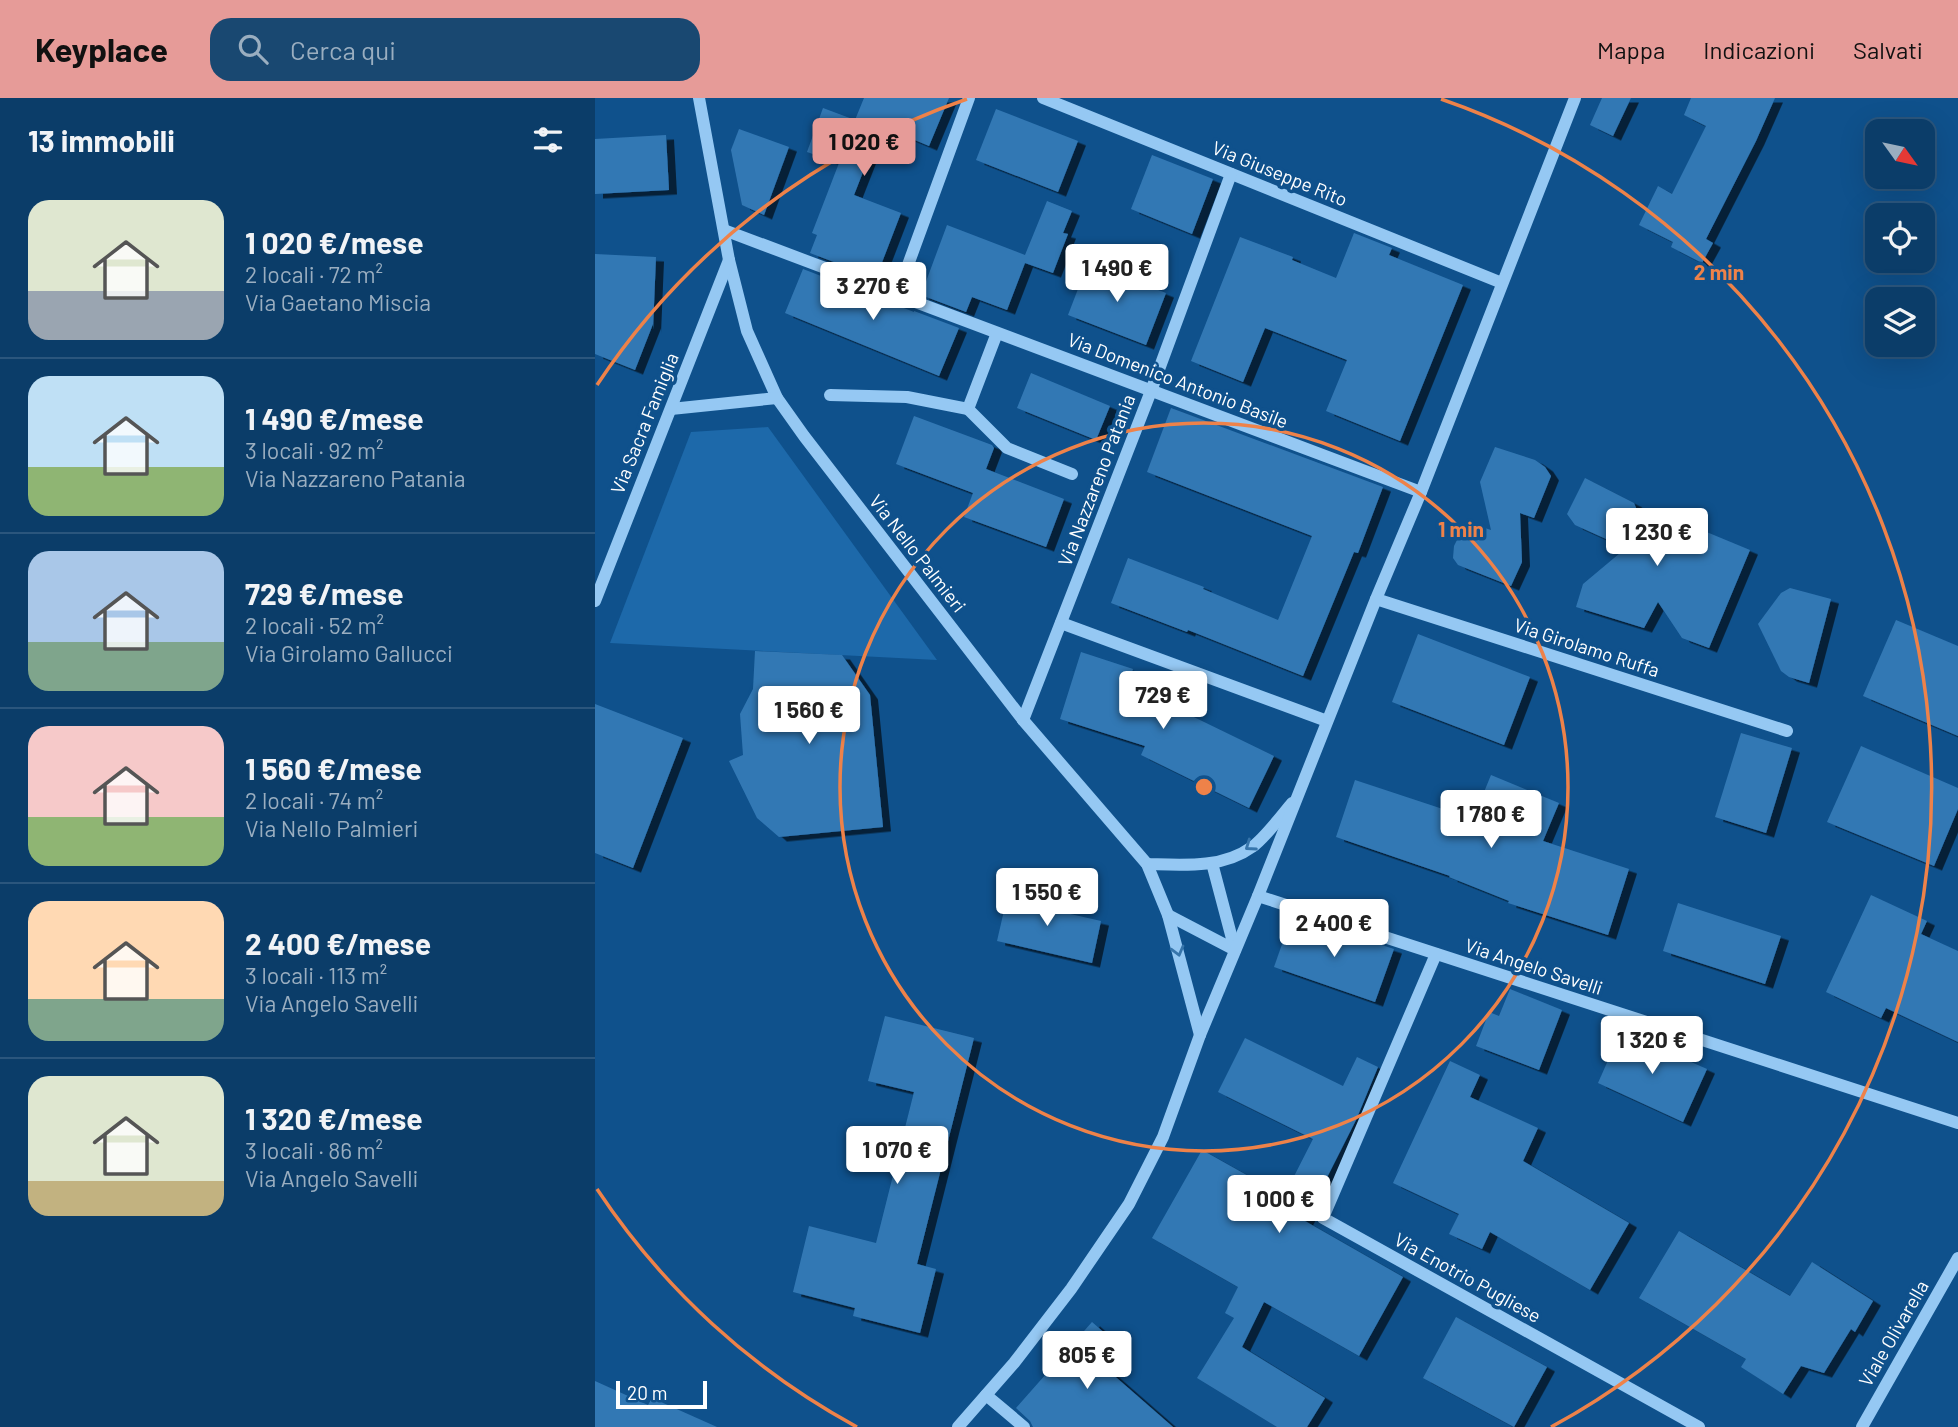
<!DOCTYPE html>
<html lang="it">
<head>
<meta charset="utf-8">
<style>
	body { margin:0; font-family:Barlow,sans-serif; background:#194871; color:#f1f3f6; height:100vh; display:flex; flex-direction:column; font-size:26px; white-space:nowrap }
	* { box-sizing:border-box; margin:0 }
	p { font-size:23px; color:#9aaec0 }
	.icon { flex:none; width:38px; height:38px; fill:none; stroke:currentColor; stroke-width:2; stroke-linecap:round; stroke-linejoin:round }
	.map { position:relative; flex:1; overflow:hidden }
	.sheet { display:flex; flex-direction:column; background:#0b3d69; width:595px }
	.sheet>* { flex:none }
	.needle { width:46px; rotate:123deg }
	.controls { position:absolute; left:1270px; top:21px; display:grid; gap:14px }
	.controls a { display:grid; place-items:center; width:70px; height:70px; border-radius:14px; background:#0b3d69; box-shadow:0 7px 28px #0002,0 0 0 2px #2b567d; font-size:35px }
	.scale { position:absolute; left:21px; bottom:18px; width:91px; box-sizing:border-box; padding-left:7px; border:4px solid #fff; border-top:0; font-size:19px; line-height:24px; white-space:nowrap; color:#fff; -webkit-text-stroke:5px #0f518c; paint-order:stroke }
	.price { position:absolute; translate:-50% -60px; padding:0 16px; border-radius:7px; background:#fff; color:#222; font-size:23px; line-height:46px; filter:drop-shadow(0 2px 4px #0008) }
	.price::after { content:''; position:absolute; left:50%; top:42px; width:21px; height:16px; margin-left:-10px; background:inherit; clip-path:polygon(0 0,100% 0,50% 100%) }
	.price.current { background:#e69b98; color:#111 }
	ul { padding:0; list-style:none }
	li { display:flex; align-items:center; gap:21px; height:175px; padding:0 28px }
	li+li { border-top:2px solid #2b567d }
	li span { display:grid; place-items:center; flex:none; width:196px; height:140px; border-radius:21px; color:#555 }
	li>.icon { margin-inline-start:auto }
	span .icon { width:84px; height:84px; fill:#fffc; stroke-width:1 }
	li b { font-size:30px }
	h2 { display:flex; justify-content:space-between; align-items:center; height:84px; padding:0 28px; font-size:30px }
	header { display:flex; align-items:center; gap:42px; box-sizing:border-box; height:98px; padding:0 35px; background:#e69b98; color:#111 }
	header strong { font-size:33px }
	nav { display:flex; gap:38px; margin-inline-start:auto; font-size:24px }
	.search { width:490px; height:63px; background:#194871; display:flex; align-items:center; gap:18px; box-sizing:border-box; padding:0 24px; border-radius:21px; color:#9aaec0; font-size:26px }
	main { display:flex; flex:1; min-height:0 }
	.map>svg:first-child { display:block }
</style>
</head>
<body>
<header>
<strong>Keyplace</strong>
<div class="search"><svg class="icon" aria-label="search" viewBox="0 0 24 24"><circle cx="10" cy="10" r="6"/><path d="M15 15l6 6"/></svg>Cerca qui</div>
<nav><a>Mappa</a><a>Indicazioni</a><a>Salvati</a></nav>
</header>
<main>
<section class="sheet">
<h2>13 immobili<svg class="icon" aria-label="filters" viewBox="0 0 24 24"><path d="M4 7h16M4 17h16"/><circle cx="9" cy="7" r="2"/><circle cx="15" cy="17" r="2"/></svg></h2>
<ul>
<li><span style="background:linear-gradient(#dfe7d0 65%,#9aa5b1 0)"><svg class="icon" aria-label="home" viewBox="0 0 24 24"><path d="M3 11l9-7 9 7M6 9v11h12V9"/></svg></span><div><b>1 020 €/mese</b><p>2 locali · 72 m²</p><p>Via Gaetano Miscia</p></div></li>
<li><span style="background:linear-gradient(#bfe0f5 65%,#8fb573 0)"><svg class="icon" aria-label="home" viewBox="0 0 24 24"><path d="M3 11l9-7 9 7M6 9v11h12V9"/></svg></span><div><b>1 490 €/mese</b><p>3 locali · 92 m²</p><p>Via Nazzareno Patania</p></div></li>
<li><span style="background:linear-gradient(#a9c7e8 65%,#7fa58c 0)"><svg class="icon" aria-label="home" viewBox="0 0 24 24"><path d="M3 11l9-7 9 7M6 9v11h12V9"/></svg></span><div><b>729 €/mese</b><p>2 locali · 52 m²</p><p>Via Girolamo Gallucci</p></div></li>
<li><span style="background:linear-gradient(#f6c9c9 65%,#8fb573 0)"><svg class="icon" aria-label="home" viewBox="0 0 24 24"><path d="M3 11l9-7 9 7M6 9v11h12V9"/></svg></span><div><b>1 560 €/mese</b><p>2 locali · 74 m²</p><p>Via Nello Palmieri</p></div></li>
<li><span style="background:linear-gradient(#ffd9b3 70%,#7fa58c 0)"><svg class="icon" aria-label="home" viewBox="0 0 24 24"><path d="M3 11l9-7 9 7M6 9v11h12V9"/></svg></span><div><b>2 400 €/mese</b><p>3 locali · 113 m²</p><p>Via Angelo Savelli</p></div></li>
<li><span style="background:linear-gradient(#dfe7d0 75%,#c2b280 0)"><svg class="icon" aria-label="home" viewBox="0 0 24 24"><path d="M3 11l9-7 9 7M6 9v11h12V9"/></svg></span><div><b>1 320 €/mese</b><p>3 locali · 86 m²</p><p>Via Angelo Savelli</p></div></li>
</ul>
</section>
<div class="map">
<svg width="1363" height="1329" viewBox="0 0 1363 1329">
	<defs>
		<filter id="shadow"><feDropShadow dx="8" dy="4.5" stdDeviation="0" flood-color="#0009"/></filter>
	</defs>
	<rect width="100%" height="100%" fill="#0f518c"/>
	<polygon fill="#1d69aa" points="173,329 342,562 15,545 96,334"/>
	<g fill="#3378b4" filter="url(#shadow)">
		<polygon points="269,0 354,0 334,48 286,28 259,97 306,115 281,180 215,155 222,137 217,135 244,65 212,54 228,10 260,22"/>
		<polygon points="1007,0 1036,0 1018,38 995,27"/>
		<polygon points="1096,0 1180,0 1161,43 1111,141 1118,145 1107,165 1076,149 1078,144 1044,127 1063,88 1077,96 1111,28 1089,17"/>
		<polygon points="401,11 483,43 463,94 381,62"/>
		<polygon points="144,31 194,49 169,117 147,107 136,52"/>
		<polygon points="71,37 74,92 0,96 0,41"/>
		<polygon points="557,57 618,81 597,136 536,111"/>
		<polygon points="452,103 477,113 468,135 473,136 458,175 430,165 412,212 377,199 371,214 326,197 352,127 430,157"/>
		<polygon points="759,135 797,150 794,157 868,187 805,343 731,313 752,262 670,230 648,284 596,263 645,139 698,159 697,162 741,180"/>
		<polygon points="0,156 61,159 58,231 58,226 40,272 0,256"/>
		<polygon points="493,165 571,195 551,247 473,217"/>
		<polygon points="208,171 319,214 319,213 364,230 344,278 190,215"/>
		<polygon points="436,275 515,308 501,342 422,310"/>
		<polygon points="576,310 788,389 763,455 759,454 708,578 593,532 592,534 516,505 533,460 609,489 608,491 683,522 717,438 552,374"/>
		<polygon points="319,318 397,347 399,350 391,371 469,401 451,449 369,419 378,395 301,366"/>
		<polygon points="900,349 940,362 950,369 956,378 939,420 925,415 927,464 916,488 863,467 858,460 859,448 871,424 896,432 885,384"/>
		<polygon points="990,380 1039,405 1057,448 1078,426 1085,423 1155,452 1114,550 1087,540 1063,504 1049,530 981,509 988,486 1031,450 980,427 972,416"/>
		<polygon points="1195,490 1236,501 1214,585 1194,579 1186,573 1163,526 1186,495"/>
		<polygon points="1301,522 1363,548 1363,638 1268,598"/>
		<polygon points="823,536 935,579 909,647 797,604"/>
		<polygon points="160,553 247,557 275,597 288,729 184,739 162,720 134,663 148,657 145,616 158,591"/>
		<polygon points="486,554 538,571 533,587 679,658 654,710 546,657 550,648 465,621"/>
		<polygon points="0,606 88,640 38,770 0,755"/>
		<polygon points="1146,635 1197,650 1171,735 1120,719"/>
		<polygon points="1266,648 1363,690 1363,711 1339,768 1232,724"/>
		<polygon points="896,677 964,705 948,743 1034,771 1013,837 913,805 914,803 854,779 855,778 741,739 760,682 878,721"/>
		<polygon points="414,791 452,801 449,810 506,823 497,865 402,843"/>
		<polygon points="1276,797 1332,823 1326,836 1363,853 1363,944 1291,910 1286,920 1231,894"/>
		<polygon points="1083,805 1186,838 1170,886 1068,853"/>
		<polygon points="697,818 799,851 780,904 679,869"/>
		<polygon points="915,891 967,912 944,972 881,948 894,914 904,918"/>
		<polygon points="290,918 379,940 322,1166 341,1171 325,1235 258,1218 260,1210 198,1194 214,1128 281,1145 319,994 273,983"/>
		<polygon points="1026,933 1112,971 1088,1024 1003,985"/>
		<polygon points="650,940 748,988 762,959 783,969 761,1022 710,1123 808,1179 764,1258 669,1204 647,1249 730,1300 712,1329 682,1329 602,1280 639,1220 630,1215 643,1189 557,1140 607,1052 689,1098 718,1041 623,994"/>
		<polygon points="855,963 885,977 875,999 943,1030 928,1063 1034,1125 995,1192 895,1134 887,1151 854,1136 864,1116 798,1085"/>
		<polygon points="1084,1133 1195,1198 1217,1164 1278,1203 1260,1234 1256,1231 1229,1275 1206,1268 1188,1296 1146,1269 1151,1261 1044,1200"/>
		<polygon points="861,1219 952,1269 919,1329 828,1280"/>
		<polygon points="497,1224 520,1244 514,1250 527,1262 515,1274 578,1329 438,1329 435,1323 421,1310"/>
		<polygon points="0,1283 53,1307 57,1300 122,1329 0,1329"/>
	</g>
	<g fill="none" stroke-linecap="round" stroke-linejoin="round">
		<g stroke="#95c8f3" stroke-width="12">
			<polyline points="104,0 134,162 152,233 182,300 209,338 428,622 552,766 573,817 605,937"/>
			<polyline points="448,0 907,185"/>
			<polyline points="129,132 826,394"/>
			<polyline points="302,197 374,0"/>
			<polyline points="235,297 312,299 373,311 402,235"/>
			<polyline points="76,311 182,300"/>
			<polyline points="373,311 412,350 477,376"/>
			<polyline points="781,501 1192,633"/>
			<polyline points="0,503 134,162"/>
			<polyline points="466,525 732,623"/>
			<polyline points="428,622 556,293 636,76"/>
			<path d="M552 766C586 767 627 771 657 749 669 741 687 717 697 705"/>
			<polyline points="663,798 1363,1025"/>
			<polyline points="573,817 640,852 617,765"/>
			<polyline points="841,856 728,1120 1104,1329"/>
			<polyline points="391,1297 429,1329"/>
			<polyline points="363,1329 419,1265 476,1191 534,1106 568,1039 605,937 663,798 781,501 826,394 980,0"/>
			<polyline points="1267,1329 1363,1160"/>
		</g>
	</g>
	<defs><path id="oneway-chevron" d="M-2-3.5L2.5 0L-2 3.5" fill="none" stroke-width="1.6" stroke-linecap="round" stroke-linejoin="round" transform="scale(1.75)"/></defs>
	<g stroke="#3775ab">
		<use href="#oneway-chevron" transform="translate(655 748) rotate(145)"/>
		<use href="#oneway-chevron" transform="translate(583 853) rotate(75)"/>
	</g>
	<g fill="none" stroke="#ee8249" stroke-width="3.5">
		<circle cx="609" cy="689" r="364"/>
		<path d="M262 1329A728 728 0 0 1 2 1091M2 287A728 728 0 0 1 372 1M846 1A728 728 0 0 1 956 1329"/>
	</g>
	<g text-anchor="middle" dominant-baseline="central" stroke-width="7" stroke-linejoin="round" paint-order="stroke">
		<g font-size="19" fill="#fff" stroke="#0f518c">
			<text transform="translate(685 75) rotate(22)">Via Giuseppe Rito</text>
			<text transform="translate(583 282) rotate(21)">Via Domenico Antonio Basile</text>
			<text transform="translate(49 325) rotate(-68)">Via Sacra Famiglia</text>
			<text transform="translate(501 382) rotate(-69)">Via Nazzareno Patania</text>
			<text transform="translate(323 455) rotate(52)">Via Nello Palmieri</text>
			<text transform="translate(992 549) rotate(18)">Via Girolamo Ruffa</text>
			<text transform="translate(939 868) rotate(18)">Via Angelo Savelli</text>
			<text transform="translate(873 1179) rotate(29)">Via Enotrio Pugliese</text>
			<text transform="translate(1298 1235) rotate(-60)">Viale Olivarella</text>
		</g>
	</g>
	<circle cx="609" cy="689" r="10" fill="#ee8249" stroke="#0f518c" stroke-width="3.5"/>
	<g font-size="21" text-anchor="middle" font-weight="bold" fill="#ee8249" stroke="#0f518c" stroke-width="7" stroke-linejoin="round" paint-order="stroke">
		<text x="1124" y="182">2 min</text>
		<text x="866" y="439">1 min</text>
	</g>
</svg>
<div class="controls">
<a><svg class="needle" viewBox="-14 -14 28 28"><path d="M0-13l5 13h-10z" fill="#e53935"/><path d="M0 13l5-13h-10z" fill="#9aaec0"/></svg></a>
<a><svg class="icon" aria-label="locate" viewBox="0 0 24 24"><circle cx="12" cy="12" r="6"/><path d="M12 2v4M12 18v4M2 12h4M18 12h4"/></svg></a>
<a><svg class="icon" aria-label="layers" viewBox="0 0 24 24"><path d="M12 4l9 5-9 5-9-5zM3 14l9 5 9-5"/></svg></a>
</div>
<div class="scale">20 m</div>
<b class="price current" style="left:269px;top:80px">1 020 €</b>
<b class="price" style="left:522px;top:206px">1 490 €</b>
<b class="price" style="left:278px;top:224px">3 270 €</b>
<b class="price" style="left:1062px;top:470px">1 230 €</b>
<b class="price" style="left:568px;top:633px">729 €</b>
<b class="price" style="left:214px;top:648px">1 560 €</b>
<b class="price" style="left:896px;top:752px">1 780 €</b>
<b class="price" style="left:452px;top:830px">1 550 €</b>
<b class="price" style="left:739px;top:861px">2 400 €</b>
<b class="price" style="left:1057px;top:978px">1 320 €</b>
<b class="price" style="left:302px;top:1088px">1 070 €</b>
<b class="price" style="left:684px;top:1137px">1 000 €</b>
<b class="price" style="left:492px;top:1293px">805 €</b>
</div>
</main>
</body>
</html>
